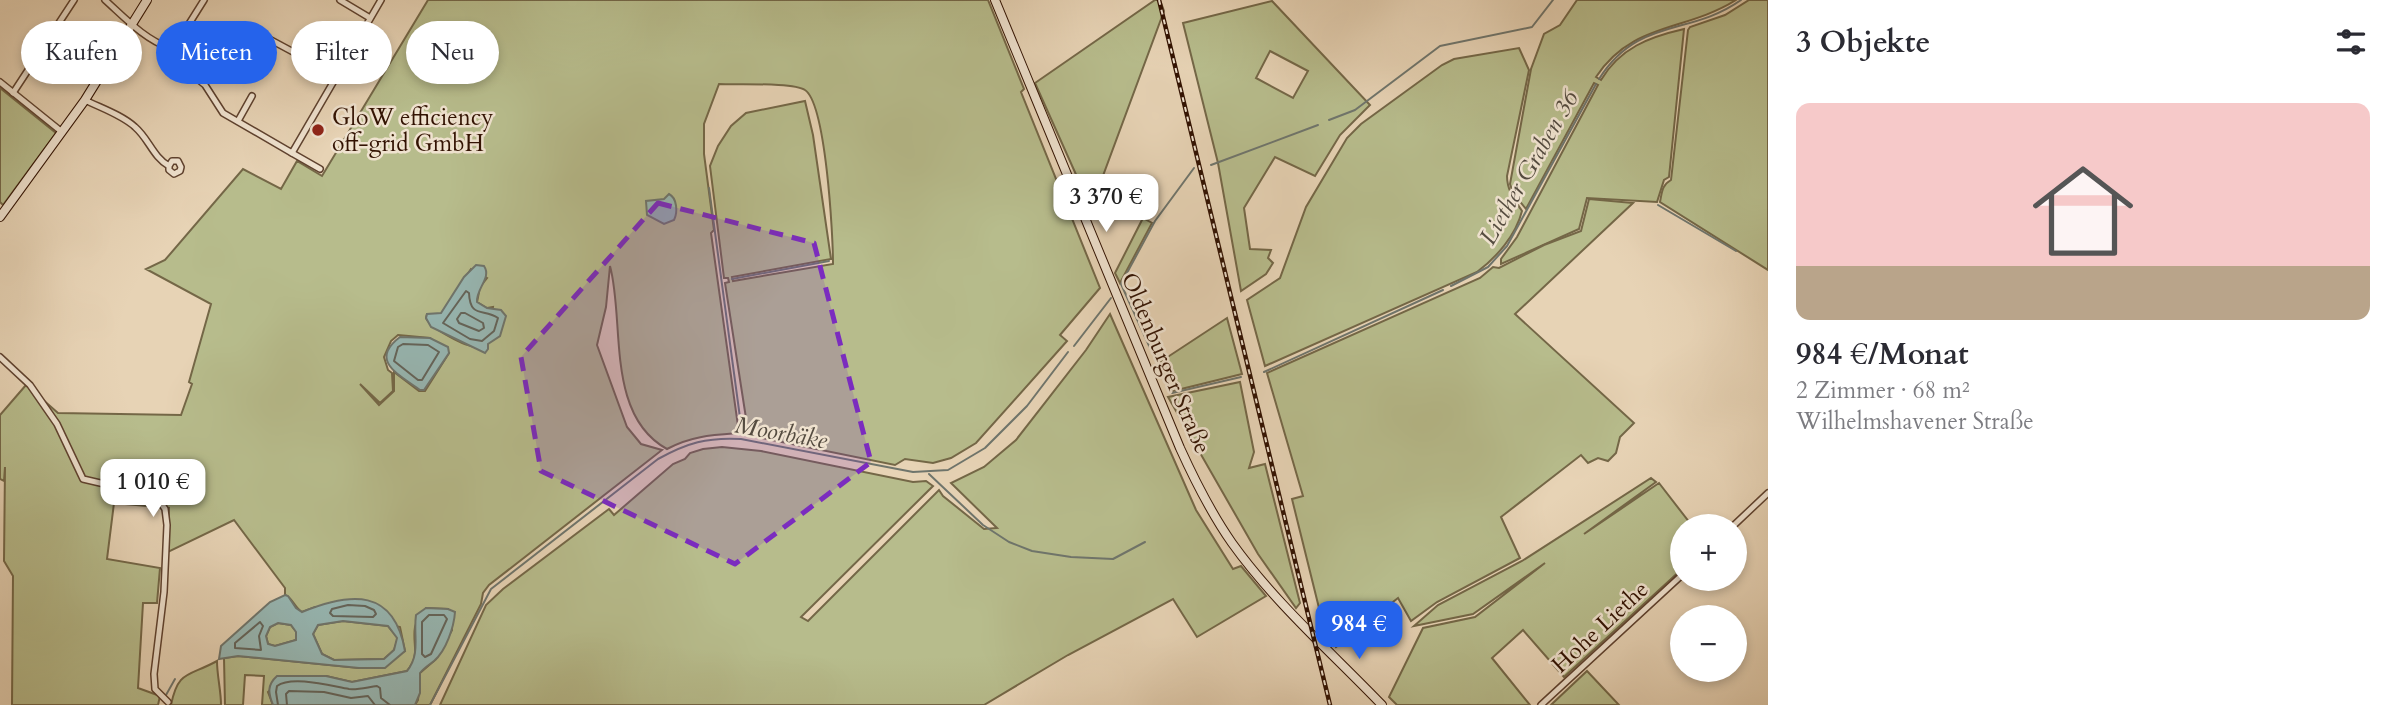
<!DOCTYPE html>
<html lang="de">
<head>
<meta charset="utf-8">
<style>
	body { margin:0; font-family:Cardo,serif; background:#f2f2f3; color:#2b2b33; height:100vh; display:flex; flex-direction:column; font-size:26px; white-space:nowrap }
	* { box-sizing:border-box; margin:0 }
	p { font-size:23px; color:#7c7c81 }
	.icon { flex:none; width:38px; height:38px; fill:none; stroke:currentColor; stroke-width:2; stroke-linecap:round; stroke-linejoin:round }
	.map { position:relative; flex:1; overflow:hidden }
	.drawer { display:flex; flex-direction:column; background:#fff; width:630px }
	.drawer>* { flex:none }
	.hud { position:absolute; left:21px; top:21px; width:665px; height:63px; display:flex; gap:14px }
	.buttons { position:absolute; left:1670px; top:514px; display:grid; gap:14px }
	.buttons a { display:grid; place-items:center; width:77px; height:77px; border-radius:50%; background:#fff; box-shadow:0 4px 10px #0003; font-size:35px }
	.price { position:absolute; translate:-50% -60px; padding:0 16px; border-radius:14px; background:#fff; color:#222; font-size:23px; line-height:46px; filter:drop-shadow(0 2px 4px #0008) }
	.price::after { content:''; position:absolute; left:50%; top:42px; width:21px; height:16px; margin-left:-10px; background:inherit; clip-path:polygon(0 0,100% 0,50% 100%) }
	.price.active { background:#2563eb; color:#fff }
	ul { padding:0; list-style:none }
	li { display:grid; align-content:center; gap:14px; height:371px; padding:0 28px }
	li+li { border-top:2px solid #e1e1e2 }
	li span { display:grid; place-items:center; height:217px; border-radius:14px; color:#555 }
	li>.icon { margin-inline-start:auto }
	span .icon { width:126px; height:126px; fill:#fffc; stroke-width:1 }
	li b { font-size:30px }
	h2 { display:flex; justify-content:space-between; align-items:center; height:84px; padding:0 28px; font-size:30px }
	.tag { padding:0 24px; border-radius:32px; background:#fff; box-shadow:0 4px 10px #0003; font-size:24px; line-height:63px }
	.tag.active { background:#2563eb; color:#fff }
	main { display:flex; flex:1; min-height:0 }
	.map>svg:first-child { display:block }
</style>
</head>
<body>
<main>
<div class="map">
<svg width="1768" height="705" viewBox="0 0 1768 705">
	<rect width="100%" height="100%" fill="#e7d3b5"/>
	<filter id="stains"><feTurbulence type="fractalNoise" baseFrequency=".00286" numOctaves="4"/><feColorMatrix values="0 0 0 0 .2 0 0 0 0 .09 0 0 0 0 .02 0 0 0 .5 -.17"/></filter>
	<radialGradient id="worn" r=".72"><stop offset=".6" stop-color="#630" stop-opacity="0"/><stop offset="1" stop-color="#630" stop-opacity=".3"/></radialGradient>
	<g fill="#b7bc8c" stroke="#746747" stroke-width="2" fill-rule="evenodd">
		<path d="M428 0H988L1024 89 1021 92 1100 288 1060 335 1067 341 976 443 951 458 933 463 905 459 895 465 762 438 748 431 725 283 729 282 728 278H724L710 166 718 146 731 126 746 113 805 101 813 135 831 259 732 277 733 281 833 264C833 235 826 104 805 90 794 82 737 85 719 84L704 124V154L714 230 711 233 739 433C712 435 691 436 667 449 605 415 625 321 610 266L606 307 597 345 627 427 641 444 662 450 489 585 483 593 481 604 430 705H415L418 700 420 673 436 659 452 630 448 609 426 608C423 613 416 621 415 627 412 645 421 654 407 671L352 682 326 676H286L268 692 273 705H262L264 676 245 675 243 705H225L224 658 238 656 359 668 405 651 400 627 315 607 302 612C295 608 292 597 285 595V588L234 520 168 552 169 508 114 503 107 559 160 568 157 603H143L138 688 160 696 158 705H12L13 576 4 561 5 467 4 481 0 479V415L26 385 58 413 181 415 192 384 189 382 211 304 146 269 165 260 243 169 281 189 297 161 322 176ZM471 269 487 278 480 287 477 302 487 308 493 307 488 344C485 345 481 347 477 347 465 347 430 328 426 318L427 314H441ZM398 335 430 338 449 353 425 391H419L394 372V391L379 405 360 384 380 403 393 391 392 373 388 370 384 357 391 341Z"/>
		<polygon points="1155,0 1160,0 1164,11 1091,208 1035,83"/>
		<path d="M1577 0H1736C1685 32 1632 22 1596 77L1601 80C1620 48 1649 37 1684 29L1669 177 1664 180 1657 202 1587 198 1579 229 1501 264V259L1517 237 1598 85 1594 83 1526 209 1513 193 1510 184 1531 69 1544 34 1560 25Z"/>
		<path d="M1749 0H1768V270L1660 202C1662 192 1662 185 1671 180L1688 30 1690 27 1725 15Z"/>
		<path d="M1272 1 1370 105 1340 135 1315 176 1275 157 1244 208 1250 249 1271 250 1268 258 1273 263 1266 274 1241 291 1218 163 1183 23ZM1270 51 1308 71 1293 98 1256 78Z"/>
		<path d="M1519 48 1529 70 1507 176C1507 190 1514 199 1522 211 1516 235 1497 257 1477 272L1265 366 1247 300 1280 278 1306 207 1347 138 1361 124 1442 65 1454 59Z"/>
		<polygon points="0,88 56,133 3,205 0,202"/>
		<polygon points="1589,199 1633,203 1515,314 1634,423 1620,437 1616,453 1608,461 1598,458 1588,463 1581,455 1501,517 1520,558 1437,602 1411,621 1398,598 1336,647 1324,628 1292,499 1303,496 1267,373 1480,278 1493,267 1499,268 1544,245 1581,231"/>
		<polygon points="1143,218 1152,223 1120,283 1115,273"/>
		<polygon points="1110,314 1196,510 1233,569 1241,566 1266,596 1197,637 1173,599 1068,655 984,705 440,705 486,605 503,589 609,509 614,515 673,464 685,459 690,453 703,449 722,447 761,451 913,482 926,481 933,486 801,617 808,621 939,490 943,496 984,529 997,528 951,483 984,467 1016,440 1086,350"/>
		<polygon points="1227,318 1242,374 1173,391 1160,362"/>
		<polygon points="1240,382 1254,452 1249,468 1265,464 1300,603 1296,608 1258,554 1168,397"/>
		<polygon points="1651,478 1656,482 1584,534 1659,483 1693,527 1682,527 1682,569 1564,677 1523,630 1492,658 1530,705 1397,705 1389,697 1423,628 1475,617 1545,563 1473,614 1414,626 1438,605 1522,561"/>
		<polygon points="343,621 388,626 398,638 394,650 384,659 334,660 322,654 313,634 318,625"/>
		<polygon points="278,623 291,625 296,631 296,640 275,646 268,644 266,636 270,627"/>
		<path d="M217 661C217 676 221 690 221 705H171C178 670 188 677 217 661Z"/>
		<polygon points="1587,671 1619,705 1551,705 1553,703"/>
	</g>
	<g fill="#97b7b3" stroke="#6f756c" stroke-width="2" fill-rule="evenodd">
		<path d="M669 194C677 198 678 212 674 220L664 224 647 215 646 201 664 199Z"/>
		<path d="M476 265 484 266C492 278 476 288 477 302L487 308 501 310 506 316 500 336 488 344V349L485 353 431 327 426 318 427 314 441 313 464 277Z"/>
		<path d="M400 337 430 338 448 347 449 353 424 390H420C400 375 368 361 400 337Z"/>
		<path d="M285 595 288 596 296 608 302 612C351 592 394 588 405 651L385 668H359L238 656 219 659 221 646 270 602ZM343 621 388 626 397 638 394 650 384 659 334 660 322 654 313 634 318 625ZM278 623 291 625 296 632V640L275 646 268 644 266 636 270 627Z"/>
		<path d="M426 608 448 609 455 612C454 627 446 651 434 661 429 665 424 668 420 673V693L415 705H273C268 693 267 685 277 676H326L352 682 407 671C421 654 413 635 416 615Z"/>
	</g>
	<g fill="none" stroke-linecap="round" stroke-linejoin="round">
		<g stroke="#64645a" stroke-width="2">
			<path d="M466 291 469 293C470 319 484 308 498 318L494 331 482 341 470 339 443 323Z"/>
			<polygon points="461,313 465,313 483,323 484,328 479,331 459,323 457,319"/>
			<polygon points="403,344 428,345 439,352 422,380 418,380 394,361 398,347"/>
			<polygon points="348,605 365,606 374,610 376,614 373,617 333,616 330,613 332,609"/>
			<polygon points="429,615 444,615 447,619 431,654 425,657 422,654 422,622"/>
			<polygon points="260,622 263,626 259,636 261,650 235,648 235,643"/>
			<path d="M278 705 276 692 277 686C292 675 331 686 349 689 358 690 368 687 377 686L380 688 381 698 390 705"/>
			<polyline points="287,705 286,694 289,691 324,692 351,698 368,696 375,705"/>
		</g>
		<g stroke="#6f756c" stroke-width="2">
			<path d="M1599 79C1639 16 1689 37 1741 0"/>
			<polyline points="1329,120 1355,110 1440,46 1532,27 1553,0"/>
			<polyline points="1211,165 1318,125"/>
			<polyline points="709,188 741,425"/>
			<polyline points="1658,205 1736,251"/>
			<polyline points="732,279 829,261"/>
			<polyline points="1451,286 1488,267 1507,246 1596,84"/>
			<polyline points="1074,346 1111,298"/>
			<polyline points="1151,350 1121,284 1155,221 1194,168"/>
			<polyline points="1155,359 1172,393 1241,377"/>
			<polyline points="1264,372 1443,290"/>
			<polyline points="929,474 983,525 1009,542 1032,551 1071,557 1113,559 1145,542"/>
			<polyline points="166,695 175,679"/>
			<path d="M430 705 491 589 658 459C687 443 707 437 741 439L913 472 948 470 985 448 1027 406 1068 352"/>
		</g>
		<g stroke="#5f422f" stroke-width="8">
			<g id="street">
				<path d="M105 0C124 17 145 40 170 48L177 43 204 0"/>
				<polyline points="340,0 370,18"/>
				<polyline points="269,39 338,76"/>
				<polyline points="170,48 173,59 205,85 223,113 292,153 381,0"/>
				<polyline points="0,82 62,132"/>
				<polyline points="13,93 74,0"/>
				<path d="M85 100C101 108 122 115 135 127 149 139 153 157 169 166L172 161H178L181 167 180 171 174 174 169 170V166"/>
				<polyline points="238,121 252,96"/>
				<polyline points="292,153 320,169"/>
				<polyline points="0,357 30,385 57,424 83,479 156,496 165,509 167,525 164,592 154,674 155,689 168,702"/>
				<polyline points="1732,527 1768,493"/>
				<polyline points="1541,705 1682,575"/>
			</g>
		</g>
		<g stroke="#321202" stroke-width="10">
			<g id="secondary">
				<path d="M995 0 1180 448C1195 481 1211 513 1232 543 1275 603 1331 652 1382 705"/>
				<polyline points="0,217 85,100 147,0"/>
			</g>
		</g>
		<use href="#street" stroke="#efe2cf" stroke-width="5"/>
		<use href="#secondary" stroke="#efe2cf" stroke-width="8"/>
		<g stroke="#321202" stroke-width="4.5">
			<polyline id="rail" points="1159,0 1330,705"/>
		</g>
		<use href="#rail" stroke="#efe2cf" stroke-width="2" stroke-dasharray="5" stroke-linecap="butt"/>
	</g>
	<path fill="#7b2cbf" fill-opacity="0.2" stroke="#7b2cbf" stroke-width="5" stroke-dasharray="14 9" stroke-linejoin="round" d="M658 203 814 243 871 462 735 564 541 471 521 357Z"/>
	<circle fill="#8f2418" stroke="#efe2cf" stroke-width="2.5" cx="318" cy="130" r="7"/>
	<g text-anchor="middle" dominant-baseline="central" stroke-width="5" stroke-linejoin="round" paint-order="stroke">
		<g font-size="23" fill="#321202" stroke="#efe2cf" text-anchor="start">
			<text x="332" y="117">GloW efficiency<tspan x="332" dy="26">off-grid GmbH</tspan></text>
		</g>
		<g font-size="23" fill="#321202" stroke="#efe2cf">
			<text transform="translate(1166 363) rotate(67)">Oldenburger Straße</text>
			<text transform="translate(1600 627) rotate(-43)">Hohe Liethe</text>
		</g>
		<g font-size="24" font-style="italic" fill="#554c40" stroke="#efe2cf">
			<text transform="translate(1529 168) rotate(-60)">Liether Graben 36</text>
			<text transform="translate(781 433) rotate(10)">Moorbäke</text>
		</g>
	</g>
	<rect width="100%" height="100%" filter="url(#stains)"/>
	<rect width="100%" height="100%" fill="url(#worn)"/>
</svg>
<div class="buttons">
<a>+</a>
<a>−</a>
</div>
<b class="price" style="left:1106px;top:234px">3 370 €</b>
<b class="price" style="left:153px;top:519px">1 010 €</b>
<b class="price active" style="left:1359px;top:661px">984 €</b>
<div class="hud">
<a class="tag">Kaufen</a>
<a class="tag active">Mieten</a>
<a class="tag">Filter</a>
<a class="tag">Neu</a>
</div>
</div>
<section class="drawer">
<h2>3 Objekte<svg class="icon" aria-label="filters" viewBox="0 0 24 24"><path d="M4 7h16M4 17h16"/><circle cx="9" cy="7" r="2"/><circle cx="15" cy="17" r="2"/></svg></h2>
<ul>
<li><span style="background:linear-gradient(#f6c9c9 75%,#b9a48a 0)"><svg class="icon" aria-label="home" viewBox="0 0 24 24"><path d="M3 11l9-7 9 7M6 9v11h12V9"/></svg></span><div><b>984 €/Monat</b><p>2 Zimmer · 68 m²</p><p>Wilhelmshavener Straße</p></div></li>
</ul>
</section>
</main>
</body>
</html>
